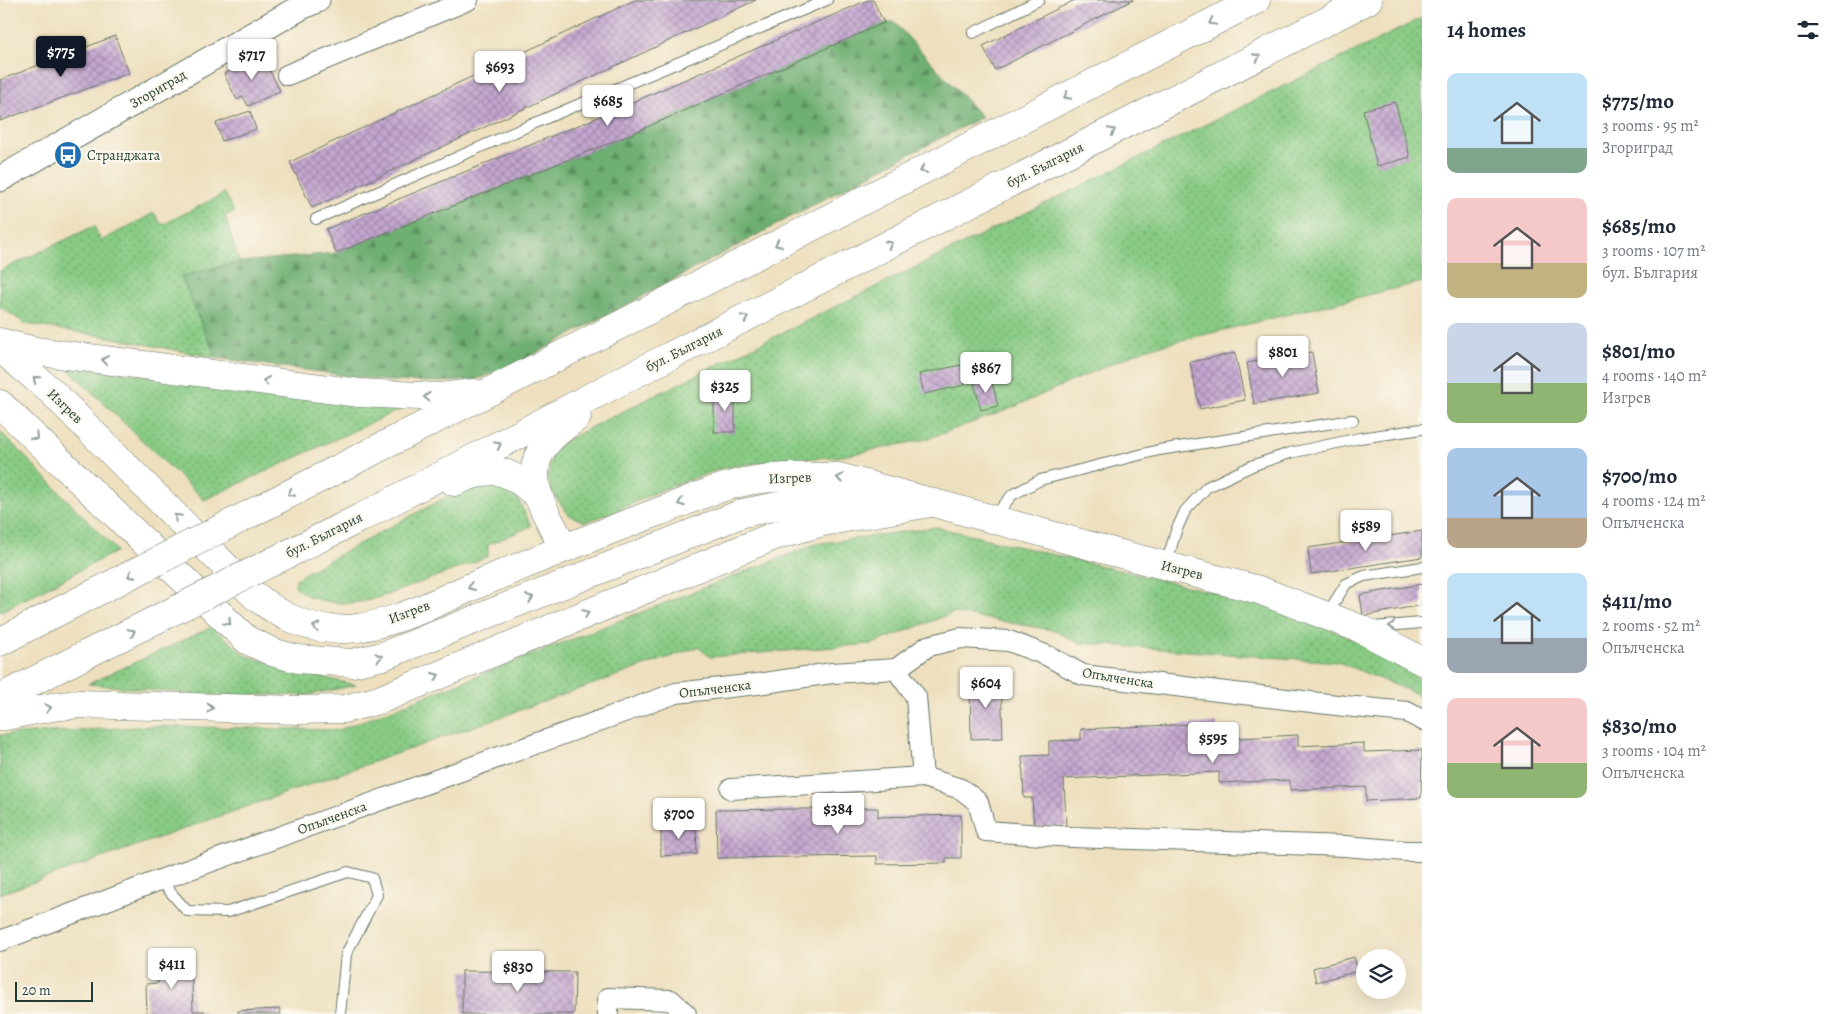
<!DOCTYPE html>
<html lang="en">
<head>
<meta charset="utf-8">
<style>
	body { margin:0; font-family:Alegreya,serif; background:#f6f6f7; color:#1f2937; height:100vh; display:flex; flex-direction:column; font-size:19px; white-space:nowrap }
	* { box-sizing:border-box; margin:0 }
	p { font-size:16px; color:#747a83 }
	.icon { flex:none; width:28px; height:28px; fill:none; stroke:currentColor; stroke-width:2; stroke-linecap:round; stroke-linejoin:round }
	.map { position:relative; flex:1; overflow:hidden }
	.panel { display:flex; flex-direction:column; background:#fff; width:425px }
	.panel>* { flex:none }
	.controls { position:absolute; left:1356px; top:949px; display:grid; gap:10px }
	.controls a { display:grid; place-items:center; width:50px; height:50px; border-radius:50%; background:#fff; box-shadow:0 5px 20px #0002; font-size:25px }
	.scale { position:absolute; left:15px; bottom:12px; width:78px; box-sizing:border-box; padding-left:5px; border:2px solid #1f3d34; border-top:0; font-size:14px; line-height:18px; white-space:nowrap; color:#1f3d34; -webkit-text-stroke:4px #fbf7ec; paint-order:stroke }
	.price { position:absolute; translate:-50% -42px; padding:0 11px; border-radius:5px; background:#fff; color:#222; font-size:16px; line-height:32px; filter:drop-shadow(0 1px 2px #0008) }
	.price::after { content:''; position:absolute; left:50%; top:30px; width:15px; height:11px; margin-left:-8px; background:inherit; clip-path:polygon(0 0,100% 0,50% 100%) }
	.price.active { background:#111827; color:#fff }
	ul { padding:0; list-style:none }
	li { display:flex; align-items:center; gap:15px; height:125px; padding:0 25px }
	li span { display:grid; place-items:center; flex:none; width:140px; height:100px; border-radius:10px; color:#555 }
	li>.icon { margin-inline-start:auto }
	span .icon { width:60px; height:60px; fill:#fffc; stroke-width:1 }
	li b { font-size:21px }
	h2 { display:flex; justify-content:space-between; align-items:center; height:60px; padding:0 25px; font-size:21px }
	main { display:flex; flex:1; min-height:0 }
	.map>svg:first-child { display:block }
</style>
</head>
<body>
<main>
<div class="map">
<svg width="1422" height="1014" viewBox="0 0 1422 1014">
	<defs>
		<pattern id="grass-dots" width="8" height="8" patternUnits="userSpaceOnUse" patternTransform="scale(1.25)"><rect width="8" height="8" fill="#88cb84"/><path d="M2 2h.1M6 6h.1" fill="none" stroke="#6fa66d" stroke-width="1.8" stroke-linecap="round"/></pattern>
		<pattern id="forest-firs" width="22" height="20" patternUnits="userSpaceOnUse" patternTransform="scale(1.25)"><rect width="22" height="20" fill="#6eaf72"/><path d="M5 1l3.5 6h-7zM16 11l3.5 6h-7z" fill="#5a905e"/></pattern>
		<pattern id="building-cross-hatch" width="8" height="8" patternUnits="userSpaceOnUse" patternTransform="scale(1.25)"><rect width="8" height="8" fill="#c4a6d0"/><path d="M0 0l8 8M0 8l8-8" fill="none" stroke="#9f88aa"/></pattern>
	</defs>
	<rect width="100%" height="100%" fill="#fbf7ec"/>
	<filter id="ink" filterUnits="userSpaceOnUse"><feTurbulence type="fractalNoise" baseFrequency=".02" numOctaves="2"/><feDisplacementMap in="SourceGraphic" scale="10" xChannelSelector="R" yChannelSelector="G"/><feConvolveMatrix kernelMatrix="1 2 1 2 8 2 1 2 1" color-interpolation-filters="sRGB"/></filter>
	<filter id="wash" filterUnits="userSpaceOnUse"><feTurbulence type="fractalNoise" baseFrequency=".0096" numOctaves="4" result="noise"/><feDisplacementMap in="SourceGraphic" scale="20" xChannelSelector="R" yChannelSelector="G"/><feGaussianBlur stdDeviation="1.12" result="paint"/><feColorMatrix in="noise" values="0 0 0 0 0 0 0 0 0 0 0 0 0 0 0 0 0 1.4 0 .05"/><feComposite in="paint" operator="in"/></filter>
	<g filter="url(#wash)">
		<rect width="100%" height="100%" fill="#eee0bf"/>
		<g fill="url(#grass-dots)" stroke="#54845c">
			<polygon points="1422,18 1422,282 1145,349 1007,410 927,439 843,456 763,462 723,468 661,490 614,512 585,522 569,515 552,492 547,477 554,447 599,423"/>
			<polygon points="225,193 234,212 225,216 239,262 181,276 216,358 114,338 26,324 0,307 0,271 94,226 101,241 154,213 162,225"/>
			<polygon points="64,365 401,409 204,500"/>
			<polygon points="0,431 117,551 0,612"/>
			<path d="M490 480 514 491 531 526 488 545V556C467 566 445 573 424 581 391 593 361 609 325 601 313 599 303 595 295 586L296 579 305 573 461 489Z"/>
			<polygon points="936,527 1288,610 1357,641 1422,680 1422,696 1338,662 1079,643 1052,630 953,613 872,644 710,657 698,647 0,894 0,735 154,726 339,730 816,544"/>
			<polygon points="212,627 245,655 291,670 356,685 308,695 205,695 88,684"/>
		</g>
		<polygon fill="url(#forest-firs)" stroke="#467653" points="894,22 982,117 875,172 512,366 474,380 440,382 386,381 216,358 181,276 239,262 336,253 622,138 884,23"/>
		<g id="blocks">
			<g fill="url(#building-cross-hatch)">
				<polygon points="635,0 756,0 312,208 290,162"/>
				<polygon points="868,0 873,0 884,23 622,138 336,253 326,229 608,113"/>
				<polygon points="1075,0 1133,0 995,70 983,46"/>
				<polygon points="115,36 129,73 0,121 0,80"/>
				<polygon points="262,55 280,91 248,106 243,96 237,100 224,74"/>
				<polygon points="1395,102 1410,157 1377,166 1363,110"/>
				<polygon points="250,111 256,129 222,141 216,123"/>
				<polygon points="1312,352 1319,393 1254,404 1247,363"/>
				<polygon points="1235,353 1245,400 1200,409 1190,362"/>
				<polygon points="961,365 965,385 924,394 919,374"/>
				<polygon points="991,378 998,406 981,410 974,382"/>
				<rect x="714" y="392" width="21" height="40"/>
				<polygon points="1422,531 1422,557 1311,574 1308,548"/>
				<polygon points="1422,584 1422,605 1363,616 1360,595"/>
				<polygon points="1001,678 1003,738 971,739 970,679"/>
				<polygon points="1217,723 1217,739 1298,735 1298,746 1364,743 1364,752 1422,750 1421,798 1366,801 1366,787 1290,790 1290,780 1219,783 1219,772 1064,779 1066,826 1034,827 1032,798 1024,798 1022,756 1049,755 1049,741 1081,740 1081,729"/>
				<polygon points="878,808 878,817 961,815 961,858 946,858 946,863 877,864 877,856 717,858 716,810"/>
				<polygon points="696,824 697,854 661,856 661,825"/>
				<polygon points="1354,957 1358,971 1316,982 1313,968"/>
				<polygon points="191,960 193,1011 204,1011 204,1014 147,1014 146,984 158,983 157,962"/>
				<polygon points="462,971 575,972 574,1014 462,1014"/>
				<polygon points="280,1009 281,1014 238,1014 238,1011"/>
			</g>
		</g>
	</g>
	<g filter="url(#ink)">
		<use href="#blocks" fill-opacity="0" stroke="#677665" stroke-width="1"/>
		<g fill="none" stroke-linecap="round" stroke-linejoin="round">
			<g stroke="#677665" stroke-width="12">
				<g id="service">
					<polyline points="973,33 1039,0"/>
					<polyline points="316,219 549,117 827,0"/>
					<polyline points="994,517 1012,495 1040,480 1159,450 1353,420"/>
					<polyline points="1166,565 1176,531 1185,511 1207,487 1254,465 1290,453 1360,438 1422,429"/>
					<polyline points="1327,614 1346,584 1364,576 1422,567"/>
					<polyline points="1373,627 1422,623"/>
					<polyline points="160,880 187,911 228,912 348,872 372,878 377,895 346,954 340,1014"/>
				</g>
			</g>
			<g stroke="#677665" stroke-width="22">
				<g id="minor">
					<polyline points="287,75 468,0"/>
					<polyline points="896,669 916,697 923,777 961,789 978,802 986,831 1072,837 1345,846 1406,851 1422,851"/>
					<polyline points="731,789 923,777"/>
					<polyline points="0,941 160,880 676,693 757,684 832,673 896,669 928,646 961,638 1009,641 1048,656 1083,675 1345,706 1407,712 1422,720"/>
					<polyline points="608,1014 608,998 671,1000 686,1014"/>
				</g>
			</g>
			<g stroke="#677665" stroke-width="27">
				<polyline id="tertiary" points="0,179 303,6 317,0"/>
			</g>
			<g stroke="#677665" stroke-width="29">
				<g id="secondary">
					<path d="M0 348 52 392 254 595C283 618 309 631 347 629 394 626 439 600 483 582 540 558 597 535 655 513 688 501 720 485 755 480 783 476 811 476 839 477L1113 552 1259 590 1361 629 1422 661"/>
					<polyline points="0,404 247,640 275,653 298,659 352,663 383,656 743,513 788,504 887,497"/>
				</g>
			</g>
			<g stroke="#677665" stroke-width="29">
				<g id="trunk">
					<polyline points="0,342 35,351 359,393 439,397 474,393"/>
					<polyline points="334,471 1256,0"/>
					<path d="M454 482C494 465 505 467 537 495"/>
					<polyline points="362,517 623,380 1368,0"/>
					<path d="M564 548C549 518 519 477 545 445 553 434 567 425 577 417"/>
					<polyline points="0,642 32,625"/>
					<polyline points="0,698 89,653"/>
					<polyline points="0,717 52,707 79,704 299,710 344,709 379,700 774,536 823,522 930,503"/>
				</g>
			</g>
			<use href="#service" stroke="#fff" stroke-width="10"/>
			<use href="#minor" stroke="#fff" stroke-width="20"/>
			<use href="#tertiary" stroke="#fff" stroke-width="25"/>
			<use href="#secondary" stroke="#fff" stroke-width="28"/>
			<use href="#trunk" stroke="#fff" stroke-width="28"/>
			<g stroke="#677665" stroke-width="29" stroke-linecap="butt">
				<g id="trunk-bridge">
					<polyline points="32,625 334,471"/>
					<polyline points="89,653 362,517"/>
				</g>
			</g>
			<use href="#trunk-bridge" stroke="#fff" stroke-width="28"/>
		</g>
		<defs><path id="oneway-chevron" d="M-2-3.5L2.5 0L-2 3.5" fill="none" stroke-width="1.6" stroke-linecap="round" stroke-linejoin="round" transform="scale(1.25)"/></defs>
		<g stroke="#8f9e9a">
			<use href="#oneway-chevron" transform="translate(1212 22) rotate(153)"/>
			<use href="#oneway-chevron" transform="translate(1257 57) rotate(-27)"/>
			<use href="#oneway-chevron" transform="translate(1067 96) rotate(153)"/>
			<use href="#oneway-chevron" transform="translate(1112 131) rotate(-27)"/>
			<use href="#oneway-chevron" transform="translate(923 170) rotate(153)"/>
			<use href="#oneway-chevron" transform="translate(778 244) rotate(153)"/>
			<use href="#oneway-chevron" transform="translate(889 244) rotate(-27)"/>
			<use href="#oneway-chevron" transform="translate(745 318) rotate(-27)"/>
			<use href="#oneway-chevron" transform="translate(105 360) rotate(-173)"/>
			<use href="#oneway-chevron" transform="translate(36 379) rotate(-140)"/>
			<use href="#oneway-chevron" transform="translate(266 381) rotate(-173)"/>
			<use href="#oneway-chevron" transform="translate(427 397) rotate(-177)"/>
			<use href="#oneway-chevron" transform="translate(35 437) rotate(44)"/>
			<use href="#oneway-chevron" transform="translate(498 445) rotate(-28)"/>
			<use href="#oneway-chevron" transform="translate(840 478) rotate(-171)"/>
			<use href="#oneway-chevron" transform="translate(291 493) rotate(153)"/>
			<use href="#oneway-chevron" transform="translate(681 503) rotate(159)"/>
			<use href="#oneway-chevron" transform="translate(177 517) rotate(-135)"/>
			<use href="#oneway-chevron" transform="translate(131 575) rotate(153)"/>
			<use href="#oneway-chevron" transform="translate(471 587) rotate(157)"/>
			<use href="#oneway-chevron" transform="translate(530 598) rotate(-22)"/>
			<use href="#oneway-chevron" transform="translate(586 613) rotate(-23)"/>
			<use href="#oneway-chevron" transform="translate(228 622) rotate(44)"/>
			<use href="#oneway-chevron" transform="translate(1392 626) rotate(175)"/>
			<use href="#oneway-chevron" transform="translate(316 627) rotate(-168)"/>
			<use href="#oneway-chevron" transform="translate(132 632) rotate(-27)"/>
			<use href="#oneway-chevron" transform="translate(379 657) rotate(-14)"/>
			<use href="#oneway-chevron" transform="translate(436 676) rotate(-23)"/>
			<use href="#oneway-chevron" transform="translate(48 708) rotate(-10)"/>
			<use href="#oneway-chevron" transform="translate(210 708) rotate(1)"/>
		</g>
	</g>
	<defs>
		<g id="bus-disc" transform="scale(1.4375)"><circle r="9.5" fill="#1f6fb2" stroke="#fbf7ec"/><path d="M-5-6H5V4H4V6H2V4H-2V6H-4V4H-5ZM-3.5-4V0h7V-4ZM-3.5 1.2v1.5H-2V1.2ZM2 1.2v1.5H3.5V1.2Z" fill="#fff"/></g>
	</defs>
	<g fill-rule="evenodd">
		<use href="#bus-disc" x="68" y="155"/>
	</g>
	<g text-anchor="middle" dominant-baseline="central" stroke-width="4.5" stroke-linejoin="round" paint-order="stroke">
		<g font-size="14" fill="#1f3d34" stroke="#fbf7ec">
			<text transform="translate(158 89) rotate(-30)">Згориград</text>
			<text transform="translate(1045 165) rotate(-27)">бул. България</text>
			<text transform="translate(684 349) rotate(-27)">бул. България</text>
			<text transform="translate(65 406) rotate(44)">Изгрев</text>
			<text transform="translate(790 478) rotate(-3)">Изгрев</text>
			<text transform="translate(324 535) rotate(-27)">бул. България</text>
			<text transform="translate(1182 570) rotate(14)">Изгрев</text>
			<text transform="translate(409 612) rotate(-21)">Изгрев</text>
			<text transform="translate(1118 678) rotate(9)">Опълченска</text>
			<text transform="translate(715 689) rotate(-7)">Опълченска</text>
			<text transform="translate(332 818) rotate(-20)">Опълченска</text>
		</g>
		<g font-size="14" fill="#1f3d34" stroke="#fbf7ec" text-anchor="start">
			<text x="87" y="155">Странджата</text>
		</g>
	</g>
</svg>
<div class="controls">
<a><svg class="icon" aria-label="layers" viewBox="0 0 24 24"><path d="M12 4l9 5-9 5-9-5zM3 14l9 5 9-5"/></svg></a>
</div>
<div class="scale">20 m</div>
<b class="price active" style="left:61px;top:78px">$775</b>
<b class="price" style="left:252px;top:81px">$717</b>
<b class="price" style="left:500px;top:93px">$693</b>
<b class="price" style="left:608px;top:127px">$685</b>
<b class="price" style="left:1283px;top:378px">$801</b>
<b class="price" style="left:986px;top:394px">$867</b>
<b class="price" style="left:725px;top:412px">$325</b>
<b class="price" style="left:1366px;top:552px">$589</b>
<b class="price" style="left:986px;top:709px">$604</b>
<b class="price" style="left:1213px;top:764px">$595</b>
<b class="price" style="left:838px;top:835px">$384</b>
<b class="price" style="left:679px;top:840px">$700</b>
<b class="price" style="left:172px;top:990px">$411</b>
<b class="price" style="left:518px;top:993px">$830</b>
</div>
<section class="panel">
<h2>14 homes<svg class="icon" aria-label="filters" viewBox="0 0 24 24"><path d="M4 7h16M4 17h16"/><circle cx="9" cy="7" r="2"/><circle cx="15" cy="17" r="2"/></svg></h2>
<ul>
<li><span style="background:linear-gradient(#bfe0f5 75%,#7fa58c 0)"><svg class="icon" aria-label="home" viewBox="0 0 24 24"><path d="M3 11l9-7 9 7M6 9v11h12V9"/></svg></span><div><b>$775/mo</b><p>3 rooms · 95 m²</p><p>Згориград</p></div></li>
<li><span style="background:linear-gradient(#f6c9c9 65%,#c2b280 0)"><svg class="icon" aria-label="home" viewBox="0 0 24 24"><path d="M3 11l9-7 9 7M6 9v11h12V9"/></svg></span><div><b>$685/mo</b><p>3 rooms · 107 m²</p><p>бул. България</p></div></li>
<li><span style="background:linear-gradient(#c9d6e8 60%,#8fb573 0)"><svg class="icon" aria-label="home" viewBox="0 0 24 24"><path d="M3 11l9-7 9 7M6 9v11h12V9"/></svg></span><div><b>$801/mo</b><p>4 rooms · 140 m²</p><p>Изгрев</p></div></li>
<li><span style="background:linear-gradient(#a9c7e8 70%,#b9a48a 0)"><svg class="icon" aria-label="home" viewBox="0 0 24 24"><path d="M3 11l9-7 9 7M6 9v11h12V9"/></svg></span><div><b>$700/mo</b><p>4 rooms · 124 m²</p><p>Опълченска</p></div></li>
<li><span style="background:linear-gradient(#bfe0f5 65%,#9aa5b1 0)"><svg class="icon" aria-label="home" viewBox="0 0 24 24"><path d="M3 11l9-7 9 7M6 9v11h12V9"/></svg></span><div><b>$411/mo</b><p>2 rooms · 52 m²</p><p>Опълченска</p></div></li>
<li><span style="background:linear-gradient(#f6c9c9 65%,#8fb573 0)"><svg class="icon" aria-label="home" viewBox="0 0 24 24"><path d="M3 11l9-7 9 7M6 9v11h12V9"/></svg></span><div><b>$830/mo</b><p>3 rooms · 104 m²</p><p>Опълченска</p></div></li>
</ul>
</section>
</main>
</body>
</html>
